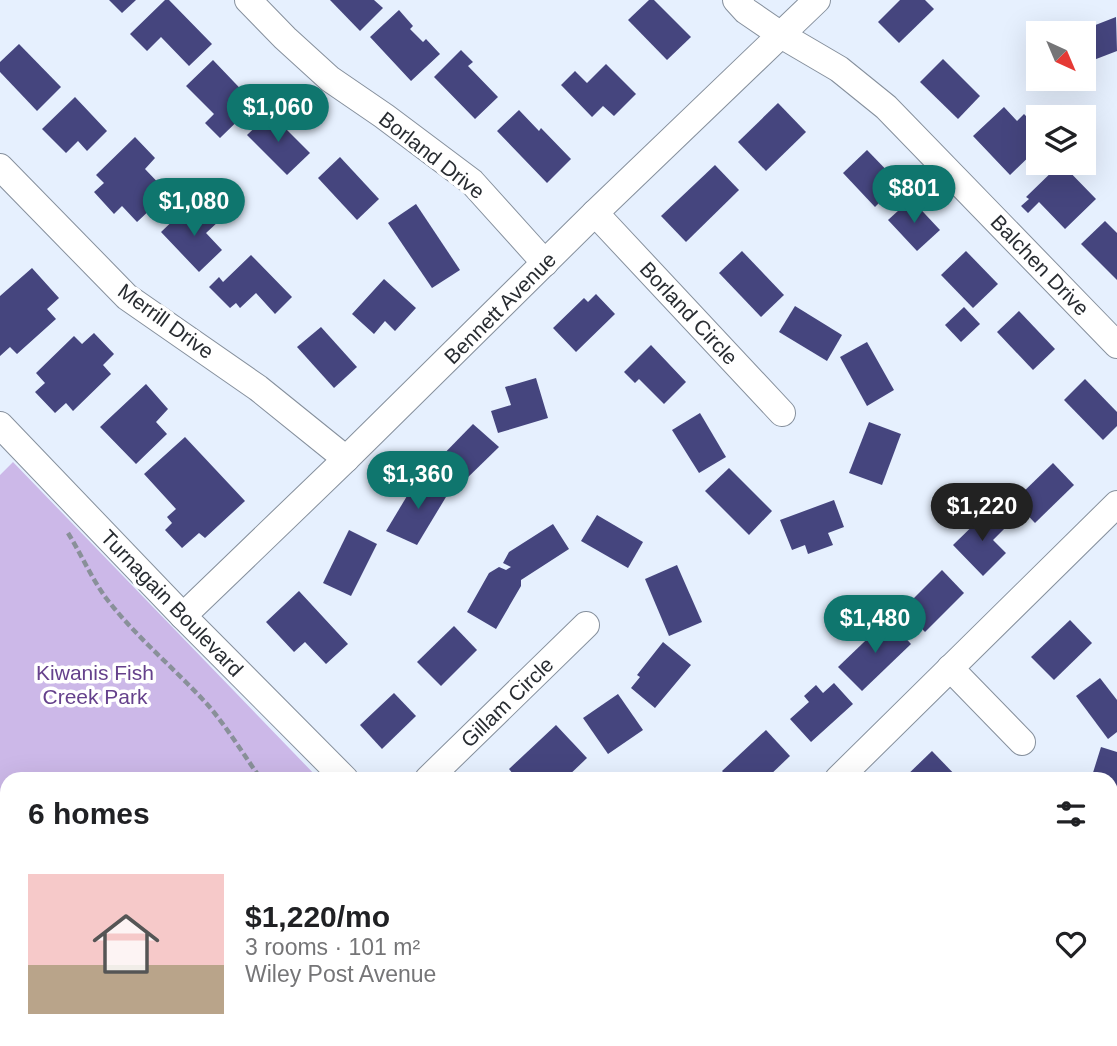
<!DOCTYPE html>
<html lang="en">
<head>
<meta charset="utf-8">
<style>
	body { margin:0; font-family:Helvetica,sans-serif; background:#f2f2f2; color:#202124; height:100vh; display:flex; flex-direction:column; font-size:26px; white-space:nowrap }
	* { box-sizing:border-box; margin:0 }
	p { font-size:23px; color:#757577 }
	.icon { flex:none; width:38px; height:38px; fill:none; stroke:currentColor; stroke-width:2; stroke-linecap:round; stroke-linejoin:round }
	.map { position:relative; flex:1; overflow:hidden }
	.details { position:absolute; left:0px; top:772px; width:1118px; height:275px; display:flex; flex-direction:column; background:#fff; border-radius:21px 21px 0 0; box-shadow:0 7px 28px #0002 }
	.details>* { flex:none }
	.needle { width:46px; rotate:136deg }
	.controls { position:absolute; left:1026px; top:21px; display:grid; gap:14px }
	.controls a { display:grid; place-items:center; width:70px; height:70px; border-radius:0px; background:#fff; box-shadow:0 7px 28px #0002; font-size:35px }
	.price { position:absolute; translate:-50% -60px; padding:0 16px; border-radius:24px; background:#0f766e; color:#fff; font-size:23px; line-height:46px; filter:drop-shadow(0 2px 4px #0008) }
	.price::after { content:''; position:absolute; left:50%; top:42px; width:21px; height:16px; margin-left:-10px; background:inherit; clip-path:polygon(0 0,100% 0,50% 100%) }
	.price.current { background:#222; color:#fff }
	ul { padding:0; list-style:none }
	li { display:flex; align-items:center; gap:21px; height:175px; padding:0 28px }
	li span { display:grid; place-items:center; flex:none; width:196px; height:140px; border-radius:0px; color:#555 }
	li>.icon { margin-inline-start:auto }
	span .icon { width:84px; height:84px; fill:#fffc; stroke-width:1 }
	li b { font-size:30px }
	h2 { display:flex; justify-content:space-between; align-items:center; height:84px; padding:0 28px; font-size:30px }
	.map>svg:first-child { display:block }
</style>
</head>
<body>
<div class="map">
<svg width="1117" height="1046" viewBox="0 0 1117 1046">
	<rect width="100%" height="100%" fill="#e6f0fe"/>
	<g fill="#ccb8e8">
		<polygon points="13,462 319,779 7,779 7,1006 0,1002 0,475"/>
		<polygon points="7,1011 7,1040 35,1040 25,1046 0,1046 0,1018"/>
		<polygon points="91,1040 572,1040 578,1046 97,1046"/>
	</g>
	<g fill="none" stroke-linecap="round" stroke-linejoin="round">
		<g stroke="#42a3b3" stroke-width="7">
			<polyline points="0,846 7,855"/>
			<polyline points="197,1040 205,1046"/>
		</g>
	</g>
	<g fill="#45457e">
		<polygon points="109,0 136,0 122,13"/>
		<polygon points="165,0 169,0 212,44 189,66 161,37 147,51 130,34"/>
		<polygon points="330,0 374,0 383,8 360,31"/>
		<polygon points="649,0 654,0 691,37 667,60 628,20"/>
		<polygon points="900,0 925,0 934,9 899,43 878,22"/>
		<polygon points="399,10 413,26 410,29 423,42 426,39 440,54 411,81 370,37"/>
		<polygon points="1116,17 1117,51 1091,61 1083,39 1083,33 1081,33 1080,31"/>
		<polygon points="19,44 61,87 37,111 0,72 0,62"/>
		<polygon points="461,50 473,62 468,66 498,97 475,119 434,77"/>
		<polygon points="943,59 980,96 958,119 920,82"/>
		<polygon points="213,60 255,104 220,138 205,123 214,114 186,86"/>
		<polygon points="606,64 636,94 614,116 603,106 592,117 561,85 575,71 587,83"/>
		<polygon points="75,97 107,131 87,151 78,141 66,153 42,129"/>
		<polygon points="778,103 806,132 766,171 738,142"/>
		<polygon points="1004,107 1017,121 1024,114 1038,128 1038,148 1010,175 973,136"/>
		<polygon points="519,110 539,131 541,128 571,159 547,183 497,131"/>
		<polygon points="270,113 310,153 287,175 247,135"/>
		<polygon points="135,137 155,158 145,169 168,193 137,222 122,206 114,214 94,192 104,183 96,175"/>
		<polygon points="867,150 899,183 875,207 843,173"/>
		<polygon points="340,157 379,199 357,220 318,178"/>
		<polygon points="1061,163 1096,199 1065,229 1039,202 1028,213 1021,206 1029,199 1026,197"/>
		<polygon points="715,165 739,190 686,242 661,216"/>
		<polygon points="911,199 940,230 917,251 888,220"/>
		<polygon points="416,204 460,270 432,288 388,223"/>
		<polygon points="206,207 219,221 206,233 222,250 199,272 161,232 183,211 192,221"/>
		<polygon points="1105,221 1117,233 1117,280 1081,244"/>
		<polygon points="742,251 784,295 761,317 719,273"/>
		<polygon points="966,251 998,284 973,308 941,275"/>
		<polygon points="251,255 292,297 275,314 256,293 240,308 236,303 230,308 209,287 219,277 223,282"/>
		<polygon points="32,268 59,298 47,309 56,319 17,354 10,347 0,356 0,296"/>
		<polygon points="384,279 416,308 395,331 385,321 374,334 352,314"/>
		<polygon points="596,294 615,314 576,352 553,328 584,298 588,302"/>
		<polygon points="795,306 842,335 827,361 779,332"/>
		<polygon points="964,307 980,324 961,342 945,325"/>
		<polygon points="1019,311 1055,349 1033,370 997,332"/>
		<polygon points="321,327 357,367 334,388 297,347"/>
		<polygon points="94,333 114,354 103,365 111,374 73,411 66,403 55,413 35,392 45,383 36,373 74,336 82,344"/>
		<polygon points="867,342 894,390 867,406 840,357"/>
		<polygon points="651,345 686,382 664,404 639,379 635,383 624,372"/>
		<polygon points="536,378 548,418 498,433 491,411 511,405 505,387"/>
		<polygon points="1085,379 1117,412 1117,426 1103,440 1064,400"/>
		<polygon points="146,384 168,409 156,422 167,434 136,464 100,427"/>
		<polygon points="700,413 726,457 699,473 672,430"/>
		<polygon points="869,422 901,434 882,485 849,473"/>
		<polygon points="473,424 499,447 460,485 434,464"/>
		<polygon points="185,437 245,501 205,538 199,533 182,548 165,530 172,523 167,517 176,509 144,474"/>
		<polygon points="1053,463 1074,485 1035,523 1014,501"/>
		<polygon points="729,468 772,511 749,535 705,491"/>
		<polygon points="419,476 449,492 417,545 386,531"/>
		<polygon points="834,500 844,527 828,533 833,545 808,554 805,545 792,550 780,520"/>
		<polygon points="989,510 1006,527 993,540 1006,553 983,576 953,545"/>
		<polygon points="597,515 643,542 628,568 581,541"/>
		<polygon points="553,524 569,549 521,580 521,586 496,629 467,612 489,573 499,567 506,570 511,567 503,563 509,552"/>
		<polygon points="349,530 377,544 351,596 323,583"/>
		<polygon points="677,565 702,622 669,636 645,579"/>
		<polygon points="942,570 964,593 925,632 903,609"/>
		<polygon points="299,591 348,644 326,664 305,642 294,652 266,622"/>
		<polygon points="888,619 911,644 862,691 838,667"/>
		<polygon points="1070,620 1092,643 1054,680 1031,657"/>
		<polygon points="454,626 477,650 441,686 417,662"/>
		<polygon points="663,642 691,665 655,708 631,688 640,677 637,675"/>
		<polygon points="1100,678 1117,700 1117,732 1108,739 1076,696"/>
		<polygon points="834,683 853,704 811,742 790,719 809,702 804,696 816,685 823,693"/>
		<polygon points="394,693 416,716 382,749 360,725"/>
		<polygon points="618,694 643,730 608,754 583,718"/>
		<polygon points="556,725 587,758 565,779 517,779 509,769"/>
		<polygon points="766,730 790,756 766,779 729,779 722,771"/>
		<polygon points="1101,747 1117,752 1117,801 1115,809 1111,808 1111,779 1091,779"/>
		<polygon points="932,751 959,779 903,779"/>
		<polygon points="725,1040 746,1040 756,1046 721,1046"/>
		<polygon points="828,1040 851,1040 856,1046 819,1046"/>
	</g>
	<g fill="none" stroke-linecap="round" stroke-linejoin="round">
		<g stroke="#86909d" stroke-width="28">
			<g id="street">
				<polyline points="248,0 285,38 330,79 384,116 472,182 545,263"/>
				<polyline points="736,0 746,11 781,35 839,69 886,107 1117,345"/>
				<polyline points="0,167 127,297 258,388 346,459"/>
				<polyline points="595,213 782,413"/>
				<polyline points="0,425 183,616 345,779"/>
				<polyline points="183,616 346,459 595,213 817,0"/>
				<polyline points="950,668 1022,742"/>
				<polyline points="428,779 586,625"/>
				<polyline points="838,779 1117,504"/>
				<polyline points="596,1040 602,1046"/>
				<polyline points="1006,1046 1013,1040"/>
			</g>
		</g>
		<g stroke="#899099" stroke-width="4.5" stroke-dasharray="7 3.5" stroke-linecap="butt">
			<path d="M68 533C81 554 92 579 106 598 136 637 174 668 207 704 227 727 243 754 261 779"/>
			<polyline points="1111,945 1117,940"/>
			<polyline points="565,1040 571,1046"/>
			<polyline points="326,1046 331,1040"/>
		</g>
		<use href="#street" stroke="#fff" stroke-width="26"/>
	</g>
	<g text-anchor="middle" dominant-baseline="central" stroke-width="7" stroke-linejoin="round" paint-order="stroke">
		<g font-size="21" fill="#282c31" stroke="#fff">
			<text transform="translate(432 155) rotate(38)">Borland Drive</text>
			<text transform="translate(1040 265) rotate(46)">Balchen Drive</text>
			<text transform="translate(500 308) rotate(-45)">Bennett Avenue</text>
			<text transform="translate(689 313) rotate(47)">Borland Circle</text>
			<text transform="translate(166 321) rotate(36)">Merrill Drive</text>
			<text transform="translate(172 603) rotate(46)">Turnagain Boulevard</text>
			<text transform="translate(507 702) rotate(-44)">Gillam Circle</text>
		</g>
		<g font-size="21" fill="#65418c" stroke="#fff">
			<text x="95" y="672">Kiwanis Fish<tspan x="95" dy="24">Creek Park</tspan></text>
		</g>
	</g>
</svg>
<div class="controls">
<a><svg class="needle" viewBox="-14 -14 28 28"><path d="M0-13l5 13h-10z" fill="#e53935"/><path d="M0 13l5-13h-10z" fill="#757577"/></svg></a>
<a><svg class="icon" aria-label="layers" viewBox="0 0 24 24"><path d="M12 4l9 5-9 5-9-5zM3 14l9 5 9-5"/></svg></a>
</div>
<b class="price" style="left:278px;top:144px">$1,060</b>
<b class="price" style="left:914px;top:225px">$801</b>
<b class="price" style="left:194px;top:238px">$1,080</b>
<b class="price" style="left:418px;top:511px">$1,360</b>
<b class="price current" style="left:982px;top:543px">$1,220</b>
<b class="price" style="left:875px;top:655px">$1,480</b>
<section class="details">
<h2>6 homes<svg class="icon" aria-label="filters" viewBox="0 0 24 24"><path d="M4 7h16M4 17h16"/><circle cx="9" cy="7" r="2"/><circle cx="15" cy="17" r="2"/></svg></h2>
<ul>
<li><span style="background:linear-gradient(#f6c9c9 65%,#b9a48a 0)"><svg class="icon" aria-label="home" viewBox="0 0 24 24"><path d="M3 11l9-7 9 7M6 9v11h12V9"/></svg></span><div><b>$1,220/mo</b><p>3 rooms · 101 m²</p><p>Wiley Post Avenue</p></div><svg class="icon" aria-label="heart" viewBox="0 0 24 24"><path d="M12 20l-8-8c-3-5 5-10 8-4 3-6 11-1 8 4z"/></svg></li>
</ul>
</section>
</div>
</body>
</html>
